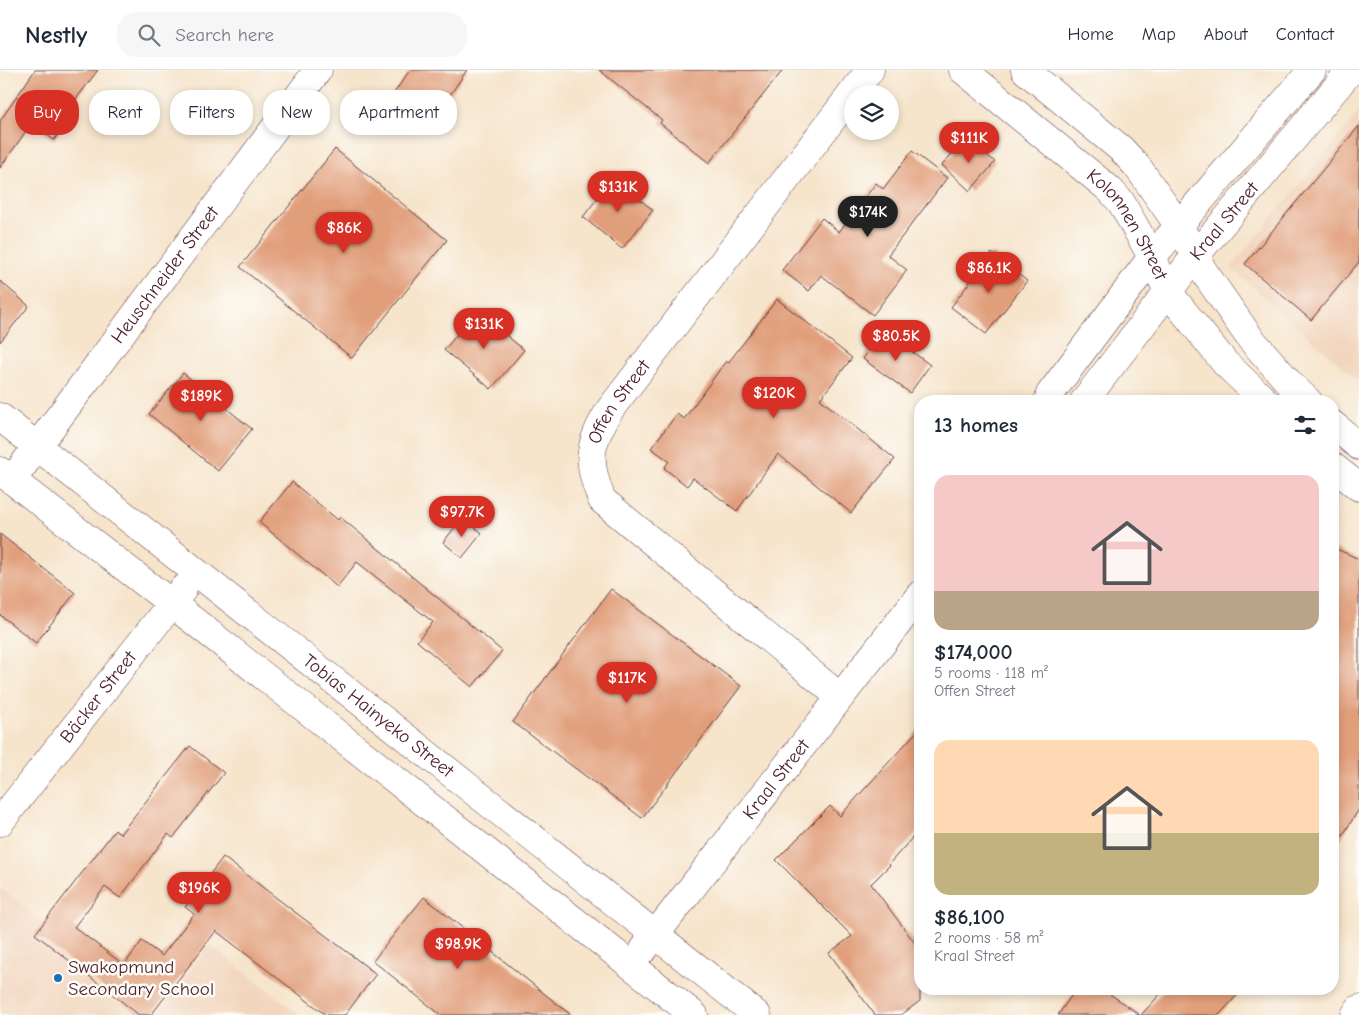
<!DOCTYPE html>
<html lang="en">
<head>
<meta charset="utf-8">
<style>
	body { margin:0; font-family:"Comic Neue",sans-serif; background:#f6f6f7; color:#1f2937; height:100vh; display:flex; flex-direction:column; font-size:19px; white-space:nowrap }
	* { box-sizing:border-box; margin:0 }
	p { font-size:16px; color:#747a83 }
	.icon { flex:none; width:28px; height:28px; fill:none; stroke:currentColor; stroke-width:2; stroke-linecap:round; stroke-linejoin:round }
	.map { position:relative; flex:1; overflow:hidden }
	.drawer { position:absolute; left:914px; top:325px; width:425px; height:600px; display:flex; flex-direction:column; background:#fff; border-radius:20px; box-shadow:0 2px 8px #0003 }
	.drawer>* { flex:none }
	.top-card { position:absolute; left:15px; top:20px; width:475px; height:45px; display:flex; gap:10px }
	.controls { position:absolute; left:844px; top:15px; display:grid; gap:10px }
	.controls a { display:grid; place-items:center; width:55px; height:55px; border-radius:50%; background:#fff; box-shadow:0 2px 8px #0003; font-size:25px }
	.price { position:absolute; translate:-50% -42px; padding:0 11px; border-radius:18px; background:#d93025; color:#fff; font-size:16px; line-height:32px; filter:drop-shadow(0 1px 2px #0008) }
	.price::after { content:''; position:absolute; left:50%; top:30px; width:15px; height:11px; margin-left:-8px; background:inherit; clip-path:polygon(0 0,100% 0,50% 100%) }
	.price.on { background:#222; color:#fff }
	ul { padding:0; list-style:none }
	li { display:grid; align-content:center; gap:10px; height:265px; padding:0 20px }
	li span { display:grid; place-items:center; height:155px; border-radius:15px; color:#555 }
	li>.icon { margin-inline-start:auto }
	span .icon { width:90px; height:90px; fill:#fffc; stroke-width:1 }
	li b { font-size:21px }
	h2 { display:flex; justify-content:space-between; align-items:center; height:60px; padding:0 20px; font-size:21px }
	.pill { padding:0 18px; border-radius:20px; background:#fff; box-shadow:0 2px 8px #0003; font-size:18px; line-height:45px }
	.pill.on { background:#d93025; color:#fff }
	header { display:flex; align-items:center; gap:30px; box-sizing:border-box; height:70px; padding:0 25px; background:#fff; border-bottom:1px solid #e0e1e3 }
	header strong { font-size:24px }
	nav { display:flex; gap:28px; margin-inline-start:auto; font-size:18px }
	.search { width:350px; height:45px; background:#f6f6f7; display:flex; align-items:center; gap:12px; box-sizing:border-box; padding:0 18px; border-radius:20px; color:#747a83; font-size:19px }
	.map>svg:first-child { display:block }
</style>
</head>
<body>
<header>
<strong>Nestly</strong>
<div class="search"><svg class="icon" aria-label="search" viewBox="0 0 24 24"><circle cx="10" cy="10" r="6"/><path d="M15 15l6 6"/></svg>Search here</div>
<nav><a>Home</a><a>Map</a><a>About</a><a>Contact</a></nav>
</header>
<div class="map">
<svg width="1359" height="945" viewBox="0 0 1359 945">
	<rect width="100%" height="100%" fill="#fdfcf7"/>
	<filter id="ink" filterUnits="userSpaceOnUse"><feTurbulence type="fractalNoise" baseFrequency=".02" numOctaves="2"/><feDisplacementMap in="SourceGraphic" scale="10" xChannelSelector="R" yChannelSelector="G"/><feConvolveMatrix kernelMatrix="1 2 1 2 8 2 1 2 1" color-interpolation-filters="sRGB"/></filter>
	<filter id="wash" filterUnits="userSpaceOnUse"><feTurbulence type="fractalNoise" baseFrequency=".0096" numOctaves="4" result="noise"/><feDisplacementMap in="SourceGraphic" scale="20" xChannelSelector="R" yChannelSelector="G"/><feGaussianBlur stdDeviation="1.12" result="paint"/><feColorMatrix in="noise" values="0 0 0 0 0 0 0 0 0 0 0 0 0 0 0 0 0 1.4 0 .05"/><feComposite in="paint" operator="in"/></filter>
	<g filter="url(#wash)">
		<rect width="100%" height="100%" fill="#f6e4cb"/>
		<g fill="#f2d5bd">
			<polygon points="1359,42 1359,311 1231,198"/>
			<polygon points="0,818 159,940 210,875 300,945 0,945"/>
		</g>
		<g id="blocks">
			<g fill="#e19e7a">
				<polygon points="35,0 98,0 67,41 72,45 54,70 31,54 0,98 0,51"/>
				<polygon points="410,0 467,0 433,50 394,23"/>
				<polygon points="599,0 783,0 709,93 660,53 662,50"/>
				<polygon points="1359,56 1359,192 1311,250 1245,194"/>
				<polygon points="967,67 995,92 970,121 942,95"/>
				<polygon points="335,79 447,170 352,288 240,197"/>
				<polygon points="912,81 947,108 888,185 907,200 873,245 821,205 809,221 782,200 822,148 839,162 876,113 883,119"/>
				<polygon points="613,108 653,140 622,179 583,147"/>
				<polygon points="992,183 1027,211 986,264 951,237"/>
				<polygon points="0,211 29,236 0,272"/>
				<polygon points="777,229 852,288 820,329 895,389 851,443 778,384 737,441 693,408 687,416 664,398 669,391 651,378 677,344 684,349 726,291 728,293"/>
				<polygon points="477,241 524,280 491,319 444,280"/>
				<polygon points="883,260 930,295 910,323 863,289"/>
				<polygon points="183,303 252,359 218,401 149,344"/>
				<polygon points="292,412 338,450 340,447 502,581 472,617 417,571 433,552 357,492 337,517 259,452"/>
				<polygon points="463,448 482,463 462,488 443,472"/>
				<polygon points="0,464 75,523 36,573 0,545"/>
				<polygon points="1332,477 1359,489 1359,739 1332,783"/>
				<polygon points="611,519 741,616 642,748 513,652"/>
				<polygon points="920,658 920,759 889,794 890,795 871,814 920,880 920,931 901,945 875,945 829,883 852,866 776,790 830,736 840,746"/>
				<polygon points="190,676 224,703 173,768 168,764 120,828 105,817 74,857 124,895 142,871 162,886 194,844 185,837 223,787 376,904 345,945 326,945 216,861 151,945 139,945 35,864 115,760 120,764"/>
				<polygon points="424,827 571,945 441,945 373,891"/>
				<polygon points="1076,919 1103,919 1140,945 1058,945"/>
				<polygon points="1165,919 1243,919 1219,945 1141,945"/>
			</g>
		</g>
	</g>
	<g filter="url(#ink)">
		<use href="#blocks" fill-opacity="0" stroke="#643d43" stroke-width="1"/>
		<g fill="none" stroke-linecap="round" stroke-linejoin="round">
			<g stroke="#643d43" stroke-width="29">
				<g id="minor">
					<path id="s1" d="M963 0 1109 119 1121 132 1152 187 1168 222 1225 293 1265 331"/>
					<polyline points="1025,0 1121,79 1137,96 1176,152 1196,185 1202,199 1250,268 1292,316 1308,331"/>
					<polyline points="1048,331 1050,324 1152,187 1312,0"/>
					<path id="s2" d="M1084 331 1196 185 1351 0"/>
					<path id="s3" d="M0 347 757 945"/>
					<polyline points="1332,354 1359,376"/>
					<polyline points="1332,396 1359,417"/>
					<polyline points="0,401 171,533 694,945"/>
					<path id="s4" d="M12 410 318 0"/>
					<path id="s5" d="M840 627 602 430C586 390 588 375 611 338L870 0"/>
					<path id="s6" d="M0 752 183 519"/>
					<path id="s7" d="M644 879 920 525"/>
					<polyline points="1355,945 1359,939"/>
				</g>
			</g>
			<use href="#minor" stroke="#fff" stroke-width="28"/>
		</g>
	</g>
	<circle fill="#1f6fb2" stroke="#fdfcf7" stroke-width="2" cx="58" cy="908" r="5"/>
	<g text-anchor="middle" dominant-baseline="central" stroke-width="5" stroke-linejoin="round" paint-order="stroke">
		<g font-size="19" fill="#4a1f2b" stroke="#fdfcf7">
			<text stroke="none"><textPath href="#s2" startOffset="228">Kraal Street</textPath></text>
			<text stroke="none"><textPath href="#s1" startOffset="228">Kolonnen Street</textPath></text>
			<text stroke="none"><textPath href="#s4" startOffset="256">Heuschneider Street</textPath></text>
			<text stroke="none"><textPath href="#s5" startOffset="416">Offen Street</textPath></text>
			<text stroke="none"><textPath href="#s6" startOffset="159">Bäcker Street</textPath></text>
			<text stroke="none"><textPath href="#s3" startOffset="482">Tobias Hainyeko Street</textPath></text>
			<text stroke="none"><textPath href="#s7" startOffset="215">Kraal Street</textPath></text>
		</g>
		<g font-size="19" fill="#4a1f2b" stroke="#fdfcf7" text-anchor="start">
			<text x="68" y="897">Swakopmund<tspan x="68" dy="22">Secondary School</tspan></text>
		</g>
	</g>
</svg>
<div class="controls">
<a><svg class="icon" aria-label="layers" viewBox="0 0 24 24"><path d="M12 4l9 5-9 5-9-5zM3 14l9 5 9-5"/></svg></a>
</div>
<b class="price" style="left:969px;top:94px">$111K</b>
<b class="price" style="left:618px;top:143px">$131K</b>
<b class="price on" style="left:868px;top:168px">$174K</b>
<b class="price" style="left:344px;top:184px">$86K</b>
<b class="price" style="left:989px;top:224px">$86.1K</b>
<b class="price" style="left:484px;top:280px">$131K</b>
<b class="price" style="left:896px;top:292px">$80.5K</b>
<b class="price" style="left:774px;top:349px">$120K</b>
<b class="price" style="left:201px;top:352px">$189K</b>
<b class="price" style="left:462px;top:468px">$97.7K</b>
<b class="price" style="left:627px;top:634px">$117K</b>
<b class="price" style="left:199px;top:844px">$196K</b>
<b class="price" style="left:458px;top:900px">$98.9K</b>
<div class="top-card">
<a class="pill on">Buy</a>
<a class="pill">Rent</a>
<a class="pill">Filters</a>
<a class="pill">New</a>
<a class="pill">Apartment</a>
</div>
<section class="drawer">
<h2>13 homes<svg class="icon" aria-label="filters" viewBox="0 0 24 24"><path d="M4 7h16M4 17h16"/><circle cx="9" cy="7" r="2"/><circle cx="15" cy="17" r="2"/></svg></h2>
<ul>
<li><span style="background:linear-gradient(#f6c9c9 75%,#b9a48a 0)"><svg class="icon" aria-label="home" viewBox="0 0 24 24"><path d="M3 11l9-7 9 7M6 9v11h12V9"/></svg></span><div><b>$174,000</b><p>5 rooms · 118 m²</p><p>Offen Street</p></div></li>
<li><span style="background:linear-gradient(#ffd9b3 60%,#c2b280 0)"><svg class="icon" aria-label="home" viewBox="0 0 24 24"><path d="M3 11l9-7 9 7M6 9v11h12V9"/></svg></span><div><b>$86,100</b><p>2 rooms · 58 m²</p><p>Kraal Street</p></div></li>
</ul>
</section>
</div>
</body>
</html>
